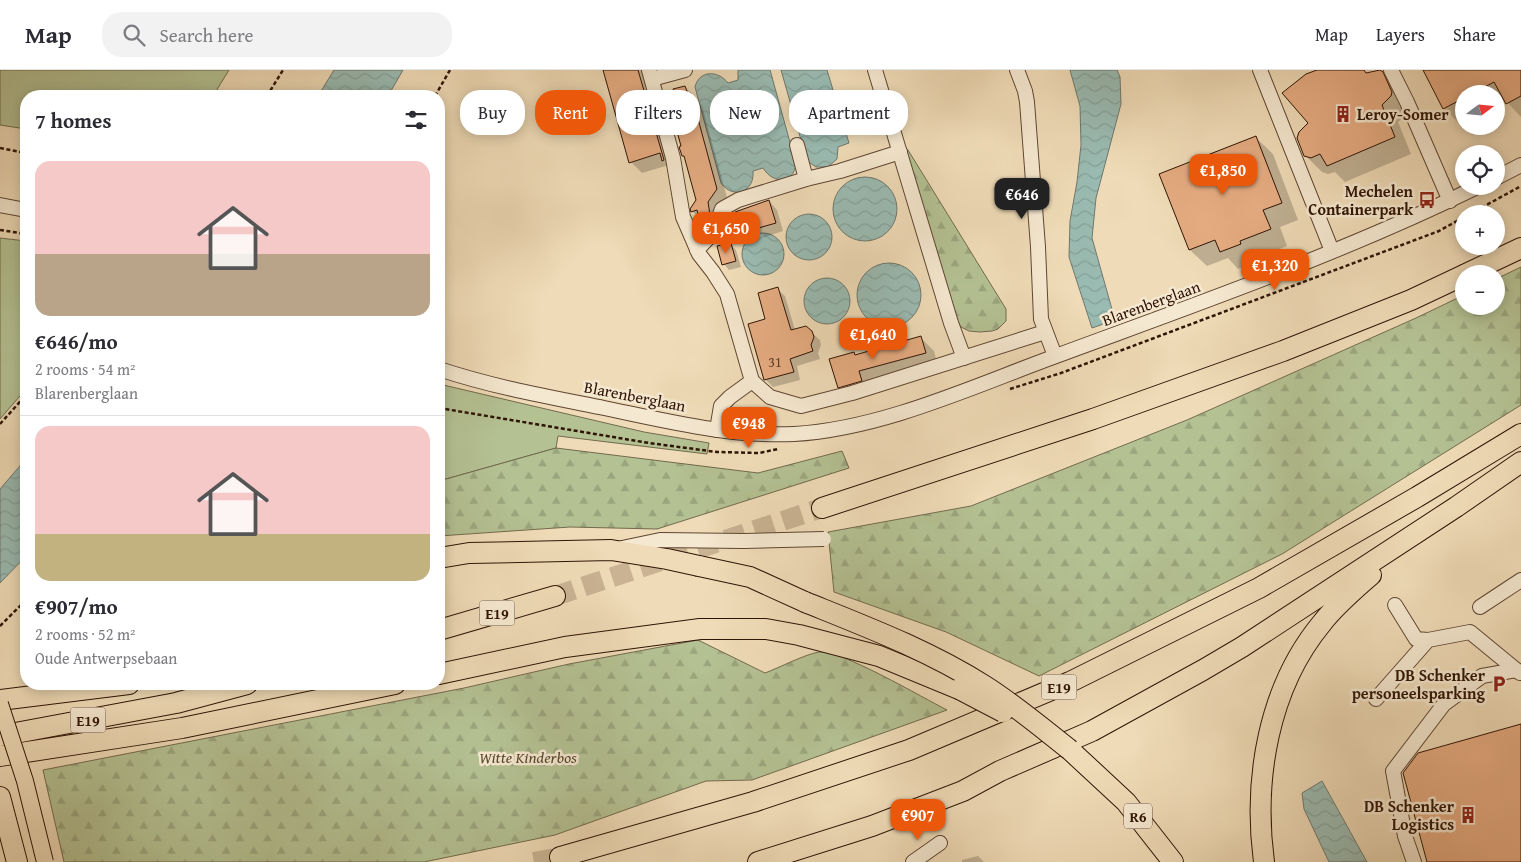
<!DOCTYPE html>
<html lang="en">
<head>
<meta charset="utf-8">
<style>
	body { margin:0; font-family:"Gentium Book Plus",serif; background:#f2f2f3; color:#2b2b33; height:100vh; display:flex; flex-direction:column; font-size:19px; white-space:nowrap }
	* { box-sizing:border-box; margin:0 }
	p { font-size:16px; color:#7c7c81 }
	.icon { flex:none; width:28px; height:28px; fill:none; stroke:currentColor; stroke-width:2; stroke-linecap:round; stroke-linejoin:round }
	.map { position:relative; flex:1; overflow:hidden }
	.details { position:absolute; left:20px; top:20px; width:425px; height:600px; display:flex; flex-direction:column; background:#fff; border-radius:20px; box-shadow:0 2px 12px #0003 }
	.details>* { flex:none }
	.top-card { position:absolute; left:460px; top:20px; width:475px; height:45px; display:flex; gap:10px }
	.needle { width:32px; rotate:74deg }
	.controls { position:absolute; left:1455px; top:15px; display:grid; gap:10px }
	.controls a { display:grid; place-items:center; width:50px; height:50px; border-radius:50%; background:#fff; box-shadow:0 2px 12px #0003; font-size:25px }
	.price { position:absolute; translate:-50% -42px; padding:0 11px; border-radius:10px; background:#ea580c; color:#fff; font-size:16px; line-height:32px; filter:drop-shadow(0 1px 2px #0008) }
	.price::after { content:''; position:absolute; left:50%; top:30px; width:15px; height:11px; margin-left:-8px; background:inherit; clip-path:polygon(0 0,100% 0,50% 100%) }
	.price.on { background:#222; color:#fff }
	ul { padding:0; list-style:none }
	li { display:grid; align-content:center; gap:10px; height:265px; padding:0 15px }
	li+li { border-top:1px solid #e1e1e2 }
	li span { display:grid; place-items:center; height:155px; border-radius:15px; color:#555 }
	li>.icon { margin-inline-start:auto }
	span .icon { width:90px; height:90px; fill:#fffc; stroke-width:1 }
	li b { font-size:21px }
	h2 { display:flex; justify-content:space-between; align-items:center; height:60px; padding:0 15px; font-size:21px }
	.chip { padding:0 18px; border-radius:20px; background:#fff; box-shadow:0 2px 12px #0003; font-size:18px; line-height:45px }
	.chip.on { background:#ea580c; color:#fff }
	header { display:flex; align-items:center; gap:30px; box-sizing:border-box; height:70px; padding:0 25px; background:#fff; border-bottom:1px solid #e1e1e2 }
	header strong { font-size:24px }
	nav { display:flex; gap:28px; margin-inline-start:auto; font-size:18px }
	.search { width:350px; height:45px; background:#f2f2f3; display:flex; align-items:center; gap:12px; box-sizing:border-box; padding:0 18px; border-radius:20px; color:#7c7c81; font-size:19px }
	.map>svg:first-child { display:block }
</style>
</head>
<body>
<header>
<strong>Map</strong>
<div class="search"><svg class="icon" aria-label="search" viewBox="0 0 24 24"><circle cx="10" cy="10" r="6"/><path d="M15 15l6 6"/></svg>Search here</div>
<nav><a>Map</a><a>Layers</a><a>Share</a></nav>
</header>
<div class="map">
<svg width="1521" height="792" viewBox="0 0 1521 792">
	<defs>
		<pattern id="forest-firs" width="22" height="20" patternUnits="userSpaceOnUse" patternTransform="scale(1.25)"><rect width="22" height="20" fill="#b4c193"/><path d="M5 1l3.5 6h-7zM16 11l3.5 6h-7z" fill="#9ba57d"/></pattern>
		<pattern id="water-waves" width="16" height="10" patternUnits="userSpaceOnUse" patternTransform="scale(1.25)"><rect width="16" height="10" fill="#9abbb2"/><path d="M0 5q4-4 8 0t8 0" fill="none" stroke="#85a098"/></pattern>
	</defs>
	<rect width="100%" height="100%" fill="#efdbb7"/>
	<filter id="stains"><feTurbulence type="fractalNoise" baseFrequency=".004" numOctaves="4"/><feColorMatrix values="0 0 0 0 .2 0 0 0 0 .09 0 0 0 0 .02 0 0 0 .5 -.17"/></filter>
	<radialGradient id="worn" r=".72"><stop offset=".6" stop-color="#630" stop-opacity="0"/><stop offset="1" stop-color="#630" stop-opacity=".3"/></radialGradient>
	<g fill="#b4c193" stroke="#726a4c">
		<polygon points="0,0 229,0 213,26 26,26 26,59 0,55"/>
		<polygon points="0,168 26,171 26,319 0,349"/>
		<polygon points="439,314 644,362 709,373 707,384 558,366 556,378 439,411"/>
	</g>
	<g fill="url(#forest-firs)" stroke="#726a4c">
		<polygon points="905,80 908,80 1006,239 1006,251 998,259 992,261 980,262 969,261 961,257 952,242"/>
		<polygon points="1521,197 1521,335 1282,484 1039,606 946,562 834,522 828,462 971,436 1187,350 1416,248 1464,225 1464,236 1496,236 1496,209"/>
		<polygon points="556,378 758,403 842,381 849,398 657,459 570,457 439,466 439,411"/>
		<path d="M698 570 765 603C781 597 803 585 819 582 838 578 925 629 947 640L752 710 706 711 555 765 424 792H64L43 700 464 618 569 594Z"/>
	</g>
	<g fill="url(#water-waves)" stroke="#6f786d">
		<polygon points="334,0 403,0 388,26 318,26"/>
		<path d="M738 0H770L796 94C793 115 773 114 763 98L753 101C755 122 733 130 721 113L695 17C699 0 718 0 728 13L738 10Z"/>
		<polygon points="781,0 827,0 849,73 838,77 837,89 828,97 816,97 807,91"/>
		<polygon points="1070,0 1117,0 1120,7 1121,34 1096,128 1092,168 1115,250 1092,258 1069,187 1070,151 1077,112 1081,75 1080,36"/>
		<circle cx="865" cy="139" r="32"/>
		<circle cx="809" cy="167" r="23"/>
		<circle cx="763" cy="184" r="21"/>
		<circle cx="889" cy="225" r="32"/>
		<circle cx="827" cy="231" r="23"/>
		<polygon points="26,389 26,486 0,513 0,419"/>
		<polygon points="1322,711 1367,792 1329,792 1304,739 1302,723"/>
	</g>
	<g fill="#0003">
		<polygon points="604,0 646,0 669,95 642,103 631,92"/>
		<polygon points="1321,0 1364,0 1367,4 1382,3 1399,20 1408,43 1398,52 1411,84 1345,112 1335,102 1328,104 1322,102 1305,85"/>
		<polygon points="1425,0 1521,0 1521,47 1506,31 1496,36 1496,24 1464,24 1464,54 1461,55 1444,38"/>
		<polygon points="685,17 702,36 728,131 712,159 692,141 697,130 686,88 683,85 676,28"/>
		<polygon points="1256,68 1273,84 1298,150 1280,157 1287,176 1256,188 1257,191 1238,199 1228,188 1207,196 1190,180 1161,105"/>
		<polygon points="769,131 777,140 783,161 765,167 761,163 749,166 740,158 736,143"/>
		<polygon points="730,174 736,180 741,197 729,200 724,194"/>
		<polygon points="777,219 785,226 795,260 811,262 820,270 821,275 818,283 820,289 797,296 800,310 773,317 765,309 767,249"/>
		<polygon points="921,268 934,281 938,296 872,314 874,324 852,330 839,317 853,283 856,286"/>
		<polygon points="978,786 984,792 962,792 962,790"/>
	</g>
	<g fill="#e5ab81" stroke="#2f1405">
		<polygon points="603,0 638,0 664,90 662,91 660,83 629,93"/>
		<polygon points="1317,0 1364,0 1366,3 1380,0 1383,2 1392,22 1391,26 1382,35 1395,67 1327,96 1320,84 1311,88 1304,86 1297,68 1299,62 1308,53 1282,23 1306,4"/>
		<polygon points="1423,0 1521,0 1521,26 1506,34 1494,12 1472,24 1464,24 1464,28 1443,39"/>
		<polygon points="685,16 688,24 691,23 717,119 708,132 710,145 699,148 697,140 691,142 690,139 696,130 684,86 682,86 679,77 681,76 668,29 675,27 673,19"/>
		<polygon points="1256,66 1282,133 1263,140 1271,159 1240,171 1241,174 1220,182 1215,170 1189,180 1159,104"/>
		<polygon points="769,130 776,153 755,159 754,154 739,158 735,142"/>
		<polygon points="731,173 736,191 722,195 717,176"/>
		<polygon points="778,217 791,260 806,256 812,261 814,267 811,275 813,281 790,289 794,302 764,310 748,254 765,249 758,223"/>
		<polygon points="921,266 926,283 859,301 862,311 838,318 829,289 854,282 855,285"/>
		<polygon points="1521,654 1521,792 1427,792 1403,703 1418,683"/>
	</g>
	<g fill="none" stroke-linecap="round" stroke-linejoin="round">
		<g stroke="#c9b393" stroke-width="20" stroke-dasharray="20 10" stroke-linecap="butt">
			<polyline points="555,526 822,438"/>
			<polyline points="534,792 560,787"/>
		</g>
		<g stroke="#5f4632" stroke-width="16">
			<g id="minor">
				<polyline points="649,0 673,88 683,147 699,184 713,202 727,224 752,311 730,327 721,336 717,360"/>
				<polyline points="875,0 951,253 964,288"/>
				<polyline points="1017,0 1025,21 1027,32 1038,177 1041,249 1055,286"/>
				<polyline points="1260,0 1332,181"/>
				<polyline points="1391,0 1407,32 1450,131"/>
				<polyline points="652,9 685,0"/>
				<polyline points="797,75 806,109"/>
				<polyline points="1496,108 1521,95"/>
				<polyline points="0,135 26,140"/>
				<polyline points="697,180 713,163 722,139 738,130 806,109 840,101 900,82"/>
				<path d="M439 299C493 317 549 327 604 338 667 351 730 367 794 364 882 359 974 316 1056 286 1199 233 1343 183 1479 116"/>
				<polyline points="752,311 770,327 801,336 852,323 1045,262"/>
				<polyline points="1395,535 1416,569 1428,570"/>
				<polyline points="1480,537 1521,510"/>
				<polyline points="1376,629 1428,570 1470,562 1520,603"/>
				<polyline points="913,792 940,773"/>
				<polyline points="1414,792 1405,766 1393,701 1444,634 1482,606 1516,600"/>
			</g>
		</g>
		<g stroke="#2f1405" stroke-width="22">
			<g id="highway">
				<polyline points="1466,204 1521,178"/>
				<polyline points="822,438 1093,349 1283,281 1411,230 1464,205"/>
				<polyline points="699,496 750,507 805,532"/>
				<polyline points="439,560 555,526"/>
				<polyline points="439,604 565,577 700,559 766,559 799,565 879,586 959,619"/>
				<polyline points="0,630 129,614"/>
				<polyline points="0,666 176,633 247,614"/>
				<polyline points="1070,680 1126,732 1173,792"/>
				<polyline points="0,686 182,658 395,614"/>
				<polyline points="0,727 17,792"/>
				<polyline points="560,787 753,732 909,680 1070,612 1259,518 1417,427 1521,364"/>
				<polyline points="758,792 872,756 963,721 1000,701 1092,661 1203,600 1242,577 1456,437 1521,392"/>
				<path d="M1264 792C1253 710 1268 618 1322 553 1336 535 1354 520 1371 505"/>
			</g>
		</g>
		<g stroke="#2f1405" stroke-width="2.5" stroke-dasharray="4 2.5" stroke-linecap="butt">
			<polyline points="267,26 283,0"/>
			<polyline points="435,26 450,0"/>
			<polyline points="0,78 26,83"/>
			<polyline points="1470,144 1521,116"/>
			<polyline points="0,160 26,164"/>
			<polyline points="1010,319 1061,303 1439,161 1464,147"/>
			<polyline points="439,338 649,373 717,382 759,383 778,379"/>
			<polyline points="0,354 26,325"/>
			<polyline points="0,556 26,530"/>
		</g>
		<use href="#minor" stroke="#f5e8d0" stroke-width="14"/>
		<use href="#highway" stroke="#efdbb7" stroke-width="20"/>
		<g stroke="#5f4632" stroke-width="16" stroke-linecap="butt">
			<polyline id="minor-bridge" points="622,478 660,470 744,471 824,469"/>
		</g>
		<g stroke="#2f1405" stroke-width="18" stroke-linecap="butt">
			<polyline id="major-bridge" points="0,634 25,711 45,792"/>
		</g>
		<g stroke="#2f1405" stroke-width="22" stroke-linecap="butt">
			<g id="highway-bridge">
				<polyline points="439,488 469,483 611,480 667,489 699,496"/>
				<path d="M805 532C867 557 928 580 985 616 1015 635 1042 658 1070 680"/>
				<polyline points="959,619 1003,642"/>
			</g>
		</g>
		<use href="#minor-bridge" stroke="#f5e8d0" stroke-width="14"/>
		<use href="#major-bridge" stroke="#efdbb7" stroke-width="16"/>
		<use href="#highway-bridge" stroke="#efdbb7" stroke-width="20"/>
	</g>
	<defs>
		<g id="building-bare" transform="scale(1.35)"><path d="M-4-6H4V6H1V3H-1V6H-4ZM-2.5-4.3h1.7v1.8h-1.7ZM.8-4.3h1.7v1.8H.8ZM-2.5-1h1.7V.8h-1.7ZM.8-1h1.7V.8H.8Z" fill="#8f2418" stroke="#f5e8d0" stroke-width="2.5" paint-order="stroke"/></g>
		<g id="bus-bare" transform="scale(1.35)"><path d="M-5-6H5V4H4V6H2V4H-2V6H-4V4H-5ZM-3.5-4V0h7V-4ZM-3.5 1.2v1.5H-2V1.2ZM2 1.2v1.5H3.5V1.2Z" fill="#8f2418" stroke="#f5e8d0" stroke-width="2.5" paint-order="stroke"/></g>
		<g id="parking-bare" transform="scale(1.35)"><path d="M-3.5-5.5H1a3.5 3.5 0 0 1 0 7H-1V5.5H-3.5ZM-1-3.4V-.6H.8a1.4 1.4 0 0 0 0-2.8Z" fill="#8f2418" stroke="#f5e8d0" stroke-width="2.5" paint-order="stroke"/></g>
	</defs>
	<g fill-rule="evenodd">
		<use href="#building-bare" x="1343" y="44"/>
		<use href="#bus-bare" x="1427" y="130"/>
		<use href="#parking-bare" x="1499" y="614"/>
		<use href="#building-bare" x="1468" y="745"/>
	</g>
	<g text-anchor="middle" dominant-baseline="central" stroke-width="5" stroke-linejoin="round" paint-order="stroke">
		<g font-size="14" fill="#5c3a24">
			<text x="775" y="292">31</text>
		</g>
		<g fill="#f5e8d0" stroke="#6a5442" stroke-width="1">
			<rect x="479.5" y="530.5" width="35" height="25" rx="4"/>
			<rect x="1041.5" y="604.5" width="35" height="25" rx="4"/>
			<rect x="70.5" y="637.5" width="35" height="25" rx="4"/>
			<rect x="1124" y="733.5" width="28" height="25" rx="4"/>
		</g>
		<g font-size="15" font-weight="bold" fill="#2f1405">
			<text x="497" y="543">E19</text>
			<text x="1059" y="617">E19</text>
			<text x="88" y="650">E19</text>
			<text x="1138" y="746">R6</text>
		</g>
		<g font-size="16" font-weight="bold" fill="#2f1405" stroke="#f5e8d0" text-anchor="end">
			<text x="1357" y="44" text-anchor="start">Leroy-Somer</text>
			<text x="1413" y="121">Mechelen<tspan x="1413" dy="18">Containerpark</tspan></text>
			<text x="1485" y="605">DB Schenker<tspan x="1485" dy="18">personeelsparking</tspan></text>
			<text x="1454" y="736">DB Schenker<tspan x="1454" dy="18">Logistics</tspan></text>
		</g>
		<g font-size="16" fill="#2f1405" stroke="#f5e8d0">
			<text transform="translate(1151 233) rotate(-20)">Blarenberglaan</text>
			<text transform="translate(635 326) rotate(11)">Blarenberglaan</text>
		</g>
		<g font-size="16" font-style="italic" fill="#574830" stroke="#f5e8d0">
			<text x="528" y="687">Witte Kinderbos</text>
		</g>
	</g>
	<rect width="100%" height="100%" filter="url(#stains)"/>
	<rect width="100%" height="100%" fill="url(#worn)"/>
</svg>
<div class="controls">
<a><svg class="needle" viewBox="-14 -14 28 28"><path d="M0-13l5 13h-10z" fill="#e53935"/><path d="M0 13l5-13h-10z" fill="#7c7c81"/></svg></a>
<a><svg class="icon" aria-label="locate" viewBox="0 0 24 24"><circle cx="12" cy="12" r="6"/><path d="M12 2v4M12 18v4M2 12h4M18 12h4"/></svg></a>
<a>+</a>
<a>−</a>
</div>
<b class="price" style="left:1223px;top:126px">€1,850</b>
<b class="price on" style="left:1022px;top:150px">€646</b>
<b class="price" style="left:726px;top:184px">€1,650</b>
<b class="price" style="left:1275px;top:221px">€1,320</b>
<b class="price" style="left:873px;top:290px">€1,640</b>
<b class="price" style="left:749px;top:379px">€948</b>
<b class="price" style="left:918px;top:771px">€907</b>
<div class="top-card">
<a class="chip">Buy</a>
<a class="chip on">Rent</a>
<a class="chip">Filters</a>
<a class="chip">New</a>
<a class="chip">Apartment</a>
</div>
<section class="details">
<h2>7 homes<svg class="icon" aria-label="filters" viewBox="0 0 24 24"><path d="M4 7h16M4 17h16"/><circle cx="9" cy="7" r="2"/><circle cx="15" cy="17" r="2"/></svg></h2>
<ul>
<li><span style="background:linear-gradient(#f6c9c9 60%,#b9a48a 0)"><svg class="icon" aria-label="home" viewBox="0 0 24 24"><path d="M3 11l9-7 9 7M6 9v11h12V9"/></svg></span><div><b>€646/mo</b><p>2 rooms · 54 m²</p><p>Blarenberglaan</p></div></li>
<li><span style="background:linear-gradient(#f6c9c9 70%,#c2b280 0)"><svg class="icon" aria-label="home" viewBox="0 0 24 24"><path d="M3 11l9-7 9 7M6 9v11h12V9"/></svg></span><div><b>€907/mo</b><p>2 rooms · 52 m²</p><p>Oude Antwerpsebaan</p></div></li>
</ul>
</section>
</div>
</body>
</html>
